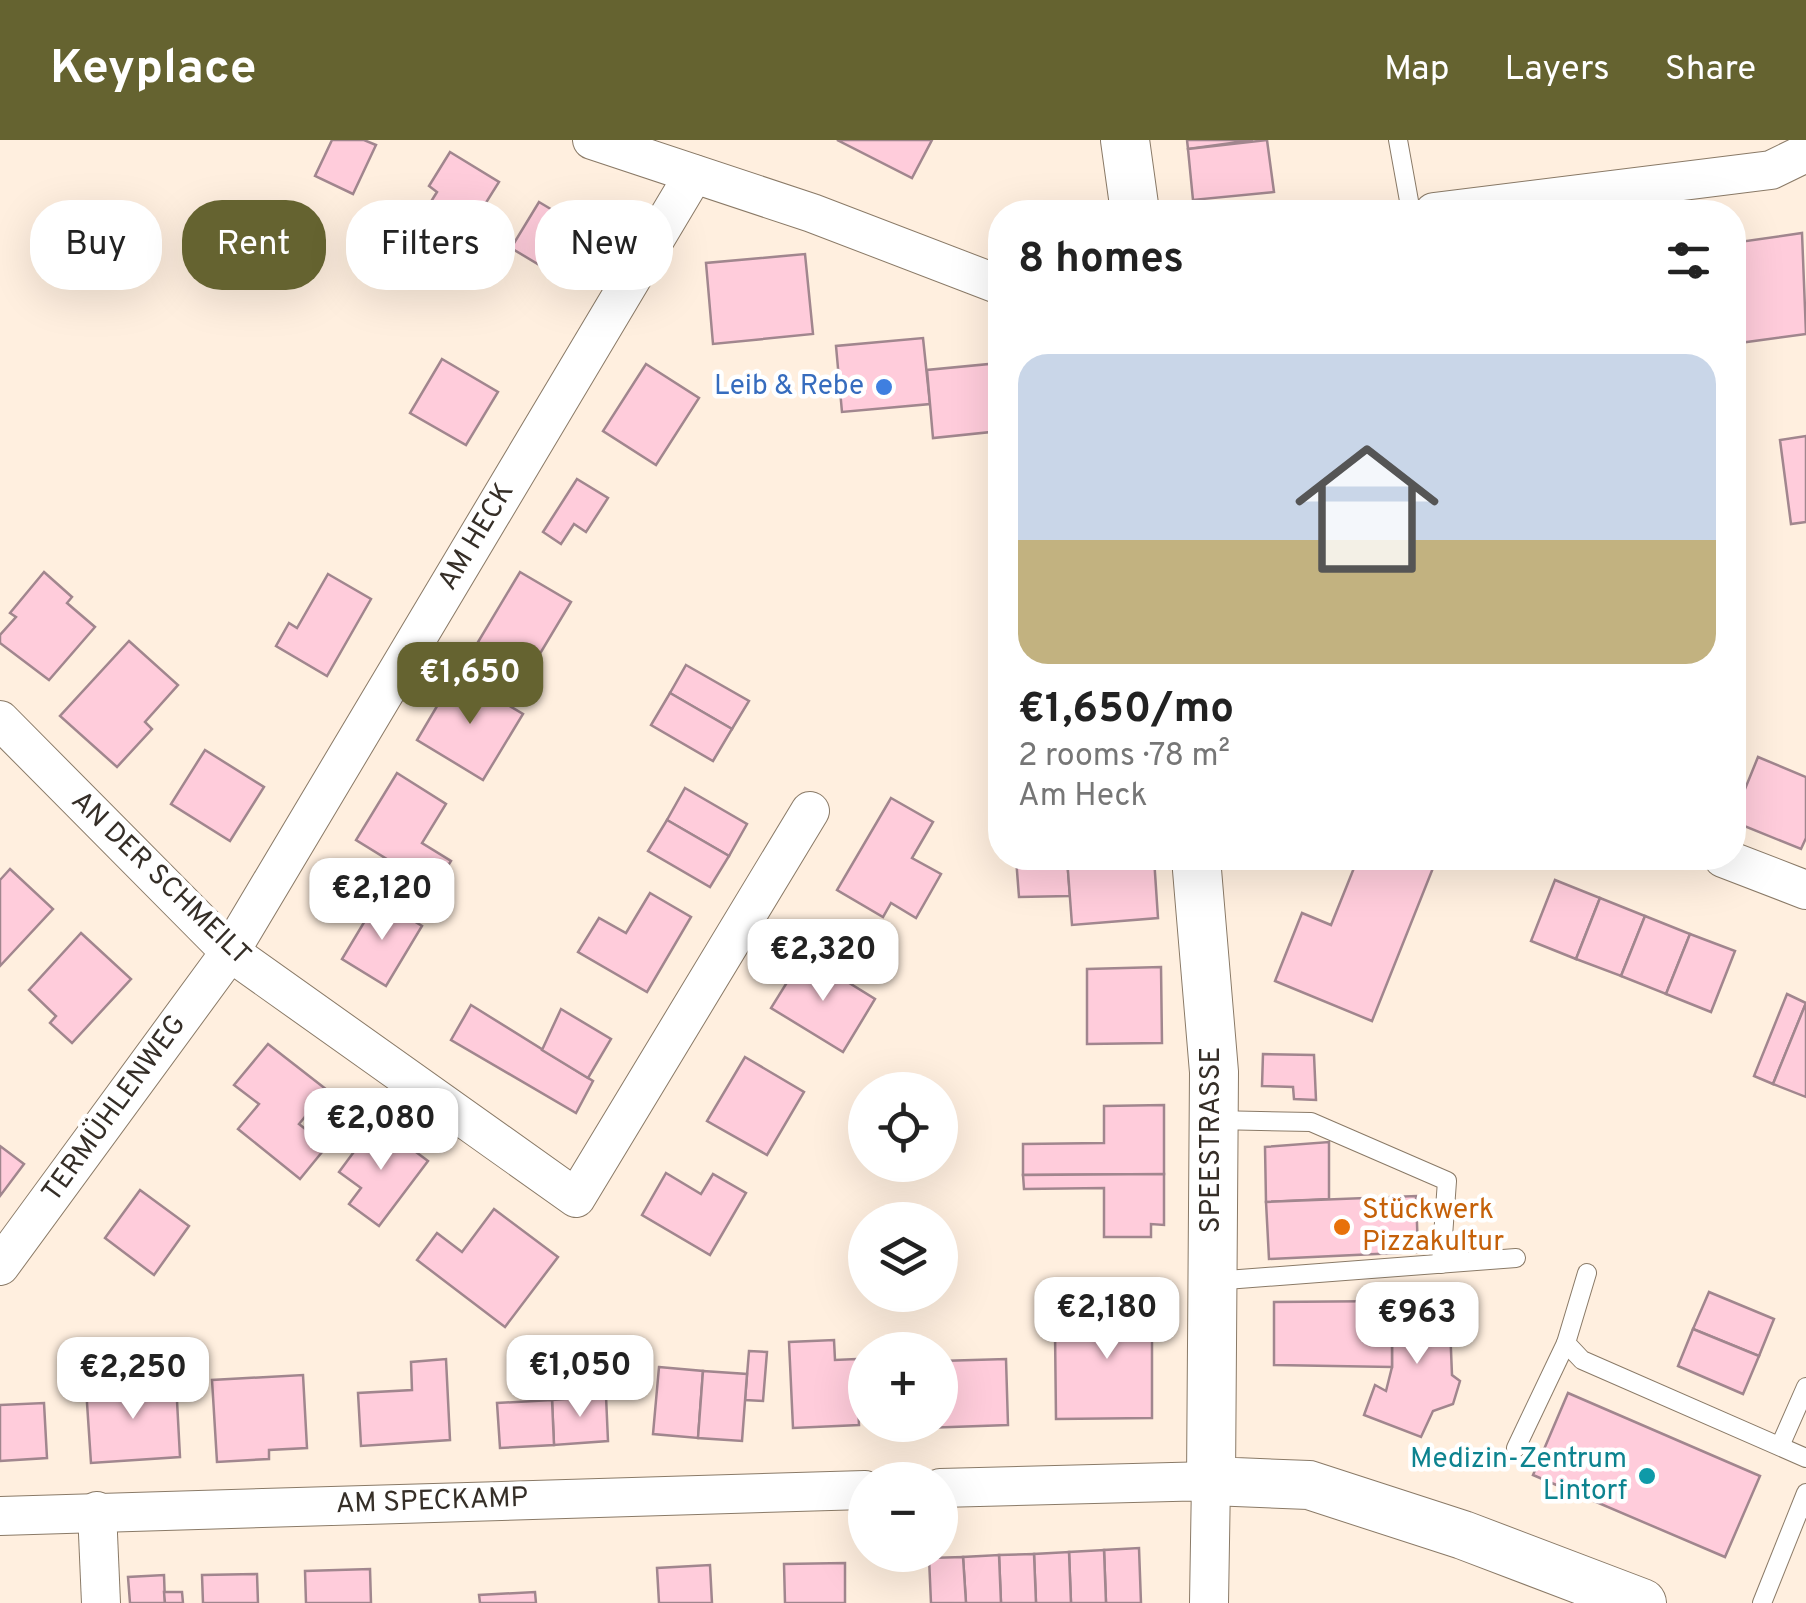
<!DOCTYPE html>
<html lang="en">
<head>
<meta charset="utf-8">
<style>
	body { margin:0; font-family:Overpass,sans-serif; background:#f2f2f2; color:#222; height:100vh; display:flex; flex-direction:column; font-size:38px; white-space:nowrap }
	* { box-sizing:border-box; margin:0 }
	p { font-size:32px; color:#767676 }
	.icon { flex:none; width:55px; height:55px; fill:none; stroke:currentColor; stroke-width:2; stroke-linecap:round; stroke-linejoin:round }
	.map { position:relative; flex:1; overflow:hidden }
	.sheet { position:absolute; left:988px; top:60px; width:758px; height:670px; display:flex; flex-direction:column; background:#fff; border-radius:40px; box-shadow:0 10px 40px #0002 }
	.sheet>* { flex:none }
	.banner { position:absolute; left:30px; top:60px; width:808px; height:90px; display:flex; gap:20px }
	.controls { position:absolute; left:848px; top:932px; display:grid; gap:20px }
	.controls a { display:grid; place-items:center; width:110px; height:110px; border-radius:50%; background:#fff; box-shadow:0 10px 40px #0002; font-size:50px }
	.price { position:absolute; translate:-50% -85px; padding:0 22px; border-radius:20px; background:#fff; color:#222; font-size:32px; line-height:65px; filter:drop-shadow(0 2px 5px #0008) }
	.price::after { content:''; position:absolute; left:50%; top:60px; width:30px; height:22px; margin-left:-15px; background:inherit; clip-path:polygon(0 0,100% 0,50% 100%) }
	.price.active { background:#656330; color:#fff }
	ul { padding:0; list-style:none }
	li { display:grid; align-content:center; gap:20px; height:530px; padding:0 30px }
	li span { display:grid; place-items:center; height:310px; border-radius:30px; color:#555 }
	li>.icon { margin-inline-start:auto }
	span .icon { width:180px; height:180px; fill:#fffc; stroke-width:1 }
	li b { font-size:42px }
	h2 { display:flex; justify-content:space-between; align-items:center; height:120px; padding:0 30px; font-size:42px }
	.chip { padding:0 35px; border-radius:40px; background:#fff; box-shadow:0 10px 40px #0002; font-size:35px; line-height:90px }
	.chip.active { background:#656330; color:#fff }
	header { display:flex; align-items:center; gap:60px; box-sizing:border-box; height:140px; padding:0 50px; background:#656330; color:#fff }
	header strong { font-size:48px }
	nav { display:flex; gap:55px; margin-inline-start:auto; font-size:35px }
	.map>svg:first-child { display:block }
</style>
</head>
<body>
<header>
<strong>Keyplace</strong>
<nav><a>Map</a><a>Layers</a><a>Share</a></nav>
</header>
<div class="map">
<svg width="1806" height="1463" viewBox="0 0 1806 1463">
	<rect width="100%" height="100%" fill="#ffefdf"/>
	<g fill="#ffccdb" stroke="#a1868e" stroke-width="2.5">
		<polygon points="332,0 364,0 376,5 353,54 315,36"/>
		<polygon points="837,0 932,0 912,38"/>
		<polygon points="1187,0 1253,0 1188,9"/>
		<polygon points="1267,0 1274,52 1193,60 1188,9"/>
		<polygon points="450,12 499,42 452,117 412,92 437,52 429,46"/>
		<polygon points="539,62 579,86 551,132 511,108"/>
		<polygon points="1802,93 1806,194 1732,204 1732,103"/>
		<polygon points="805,114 813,194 713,204 706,123"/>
		<polygon points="923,198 930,264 842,272 836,206"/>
		<polygon points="442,219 498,252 466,305 410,273"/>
		<polygon points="1000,223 1000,291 933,298 927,230"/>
		<polygon points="646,224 699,258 656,325 603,291"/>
		<polygon points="1806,296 1806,382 1791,384 1780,300"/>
		<polygon points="577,339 608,358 586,392 574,384 561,404 543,392"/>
		<polygon points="44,432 72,457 67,463 95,487 49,540 0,503 0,495 16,477 10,473"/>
		<polygon points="520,432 571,462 529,532 478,502"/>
		<polygon points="328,434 371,459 327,536 276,506 289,483 297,488"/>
		<polygon points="129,501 178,545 145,582 152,589 117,627 60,576"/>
		<polygon points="686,525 749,561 732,589 670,553"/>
		<polygon points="456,534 523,574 483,640 417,600"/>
		<polygon points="670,553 732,589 713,621 651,585"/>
		<polygon points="205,610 264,647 230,701 171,664"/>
		<polygon points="1758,617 1806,637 1806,698 1801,709 1732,681"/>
		<polygon points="397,633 446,664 422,703 451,721 434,748 356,700"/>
		<polygon points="685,648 747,684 729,716 667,680"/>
		<polygon points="891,658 933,682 912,718 941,734 916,778 891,763 883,777 837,750"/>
		<polygon points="667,680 729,716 710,747 648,711"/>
		<polygon points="1016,718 1067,718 1070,756 1019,757"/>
		<polygon points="1067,718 1154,718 1158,778 1072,785"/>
		<polygon points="1358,718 1437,718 1372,881 1275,841 1302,773 1331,785"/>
		<polygon points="10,729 53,769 0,826 0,740"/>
		<polygon points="1555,740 1600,758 1576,819 1531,801"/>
		<polygon points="650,753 691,777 647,852 578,812 599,778 626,793"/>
		<polygon points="1600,758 1645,776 1621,836 1576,819"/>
		<polygon points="378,759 422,786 386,846 342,819"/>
		<polygon points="1645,776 1690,794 1666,854 1621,836"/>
		<polygon points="81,793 131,839 72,903 50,883 56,876 29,850"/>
		<polygon points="1690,794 1735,811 1711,872 1666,854"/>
		<polygon points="804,815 875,859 843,912 771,868"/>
		<polygon points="1161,827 1162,903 1087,904 1087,829"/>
		<polygon points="1787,854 1806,863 1773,944 1754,936"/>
		<polygon points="1806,863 1806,957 1773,944"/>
		<polygon points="471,865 593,941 576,973 451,900"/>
		<polygon points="561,869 611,899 588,938 542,910"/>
		<polygon points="268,904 327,950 299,984 327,1006 300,1039 238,989 259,964 234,945"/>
		<polygon points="1263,914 1314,915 1316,960 1294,959 1293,947 1262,946"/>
		<polygon points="745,917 804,952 767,1015 707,981"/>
		<polygon points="1164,965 1164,1034 1023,1035 1023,1004 1104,1003 1104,966"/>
		<polygon points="376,982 428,1021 379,1086 349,1064 361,1048 339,1032"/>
		<polygon points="1329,1002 1329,1059 1266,1062 1265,1007"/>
		<polygon points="0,1006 24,1024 0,1056"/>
		<polygon points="666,1033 701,1054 713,1034 746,1053 710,1115 642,1075"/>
		<polygon points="1164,1034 1164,1085 1151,1084 1151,1097 1104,1097 1104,1048 1024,1049 1023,1035"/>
		<polygon points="140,1050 189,1086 154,1135 105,1098"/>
		<polygon points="1416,1056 1418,1112 1269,1119 1266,1062"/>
		<polygon points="494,1069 558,1117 505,1187 417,1120 437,1093 462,1112"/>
		<polygon points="1709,1152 1774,1179 1759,1216 1693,1189"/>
		<polygon points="1094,1155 1152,1155 1152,1278 1056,1279 1055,1191 1094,1190"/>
		<polygon points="1392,1161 1449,1161 1452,1235 1460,1241 1453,1264 1433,1271 1421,1297 1364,1275 1375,1245 1386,1251 1392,1227"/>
		<polygon points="1392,1161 1392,1227 1274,1225 1274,1162"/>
		<polygon points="1693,1189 1759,1216 1743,1254 1678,1226"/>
		<polygon points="834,1200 835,1220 856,1219 859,1285 793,1288 789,1202"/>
		<polygon points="749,1211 767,1212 763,1261 745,1260"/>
		<polygon points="446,1219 450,1300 361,1306 358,1253 412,1250 411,1222"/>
		<polygon points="1006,1219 1008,1285 923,1288 940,1285 940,1221"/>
		<polygon points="659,1227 703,1231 698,1298 653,1294"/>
		<polygon points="703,1231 747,1234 742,1301 698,1298"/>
		<polygon points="303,1235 307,1308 269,1310 269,1319 217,1322 212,1240"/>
		<polygon points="176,1242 180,1317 91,1323 86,1248"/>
		<polygon points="1568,1253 1760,1336 1725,1417 1533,1335"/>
		<polygon points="606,1256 608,1301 554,1305 552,1260"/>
		<polygon points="552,1260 554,1305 500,1308 497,1263"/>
		<polygon points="44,1263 47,1318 0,1321 0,1265"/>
		<polygon points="1139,1408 1141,1463 1106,1463 1104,1410"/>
		<polygon points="1104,1410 1106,1463 1071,1463 1069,1412"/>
		<polygon points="1069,1412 1071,1463 1036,1463 1034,1414"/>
		<polygon points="1034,1414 1036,1463 1001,1463 999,1415"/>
		<polygon points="999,1415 1001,1463 966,1463 963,1417"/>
		<polygon points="963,1417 966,1463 931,1463 929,1418"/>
		<polygon points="845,1423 845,1463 785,1463 784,1424"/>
		<polygon points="710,1425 712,1463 659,1463 657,1428"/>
		<polygon points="370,1429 371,1463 306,1463 305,1431"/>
		<polygon points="257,1434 258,1463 203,1463 202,1435"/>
		<polygon points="164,1435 165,1463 130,1463 128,1437"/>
		<polygon points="164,1452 182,1452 183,1463 165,1463"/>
		<polygon points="535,1452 536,1463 480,1463 479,1455"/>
	</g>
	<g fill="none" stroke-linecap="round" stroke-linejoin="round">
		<g stroke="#8a7a67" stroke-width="20">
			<g id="service">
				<polyline points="1398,0 1411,72"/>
				<polyline points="1633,47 1636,72"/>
				<polyline points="1214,980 1311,982 1447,1041 1441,1124"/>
				<polyline points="1587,1133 1566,1203 1582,1220 1806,1318"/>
				<polyline points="1213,1141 1516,1118"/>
				<polyline points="1780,1306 1806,1247"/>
				<polyline points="1516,1308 1566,1203"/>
				<polyline points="1762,1463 1806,1353"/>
			</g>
		</g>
		<g stroke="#8a7a67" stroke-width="40">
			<g id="minor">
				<polyline points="592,0 812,73 1000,145"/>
				<polyline points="1434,72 1771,30 1806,13"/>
				<polyline points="0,580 230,812 576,1058 810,671"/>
				<polyline points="1723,718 1806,750"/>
				<polyline points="0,1126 230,812 694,34"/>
				<polyline points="940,1348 1211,1341 1209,1463"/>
				<polyline points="97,1371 101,1463"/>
				<polyline points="0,1376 865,1350"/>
			</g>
		</g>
		<g stroke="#8a7a67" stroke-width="50">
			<g id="tertiary">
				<polyline points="1125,0 1135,72"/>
				<polyline points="1196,718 1214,932 1211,1341 1309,1345 1463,1395 1642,1463"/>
			</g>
		</g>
		<use href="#service" stroke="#fff" stroke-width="18"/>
		<use href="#minor" stroke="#fff" stroke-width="38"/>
		<use href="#tertiary" stroke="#fff" stroke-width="48"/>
	</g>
	<circle fill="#3f7fe0" stroke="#fff" stroke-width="4" cx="884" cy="247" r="10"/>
	<circle fill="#e8710a" stroke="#fff" stroke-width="4" cx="1342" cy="1087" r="10"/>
	<circle fill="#0f9aa8" stroke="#fff" stroke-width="4" cx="1647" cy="1336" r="10"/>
	<g text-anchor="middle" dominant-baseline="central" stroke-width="9" stroke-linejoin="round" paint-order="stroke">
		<g font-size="28" fill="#366cbe" stroke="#fff" text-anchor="end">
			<text x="864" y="247">Leib &amp; Rebe</text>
		</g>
		<g font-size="28" fill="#352e27" stroke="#fff">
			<text transform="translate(477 397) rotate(-59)">AM HECK</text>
			<text transform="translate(160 739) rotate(44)">AN DER SCHMEILT</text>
			<text transform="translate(115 969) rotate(-54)">TERMÜHLENWEG</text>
			<text transform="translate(1212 1000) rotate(-90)">SPEESTRASSE</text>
			<text transform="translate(432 1362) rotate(-2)">AM SPECKAMP</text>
		</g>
		<g font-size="28" fill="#c56008" stroke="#fff" text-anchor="start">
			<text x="1362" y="1071">Stückwerk<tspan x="1362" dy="32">Pizzakultur</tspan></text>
		</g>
		<g font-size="28" fill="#0d838f" stroke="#fff" text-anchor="end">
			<text x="1627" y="1320">Medizin-Zentrum<tspan x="1627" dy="32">Lintorf</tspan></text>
		</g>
	</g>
</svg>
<div class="controls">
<a><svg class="icon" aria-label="locate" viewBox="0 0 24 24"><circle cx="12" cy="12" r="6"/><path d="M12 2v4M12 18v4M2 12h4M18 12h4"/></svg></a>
<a><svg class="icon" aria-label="layers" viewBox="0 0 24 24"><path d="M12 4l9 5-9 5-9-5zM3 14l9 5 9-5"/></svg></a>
<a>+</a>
<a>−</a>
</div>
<b class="price active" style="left:470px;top:587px">€1,650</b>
<b class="price" style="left:382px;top:803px">€2,120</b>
<b class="price" style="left:823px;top:864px">€2,320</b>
<b class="price" style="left:381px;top:1033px">€2,080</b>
<b class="price" style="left:1107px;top:1222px">€2,180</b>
<b class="price" style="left:1417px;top:1227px">€963</b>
<b class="price" style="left:580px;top:1280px">€1,050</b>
<b class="price" style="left:133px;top:1282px">€2,250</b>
<div class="banner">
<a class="chip">Buy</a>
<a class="chip active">Rent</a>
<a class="chip">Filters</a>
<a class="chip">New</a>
</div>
<section class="sheet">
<h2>8 homes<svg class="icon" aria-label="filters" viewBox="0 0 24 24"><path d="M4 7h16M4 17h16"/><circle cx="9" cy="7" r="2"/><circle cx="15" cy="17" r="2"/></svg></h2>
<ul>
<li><span style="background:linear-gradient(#c9d6e8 60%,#c2b280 0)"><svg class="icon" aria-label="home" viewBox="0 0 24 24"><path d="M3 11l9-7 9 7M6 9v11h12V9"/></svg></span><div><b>€1,650/mo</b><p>2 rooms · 78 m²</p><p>Am Heck</p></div></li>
</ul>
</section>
</div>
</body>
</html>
